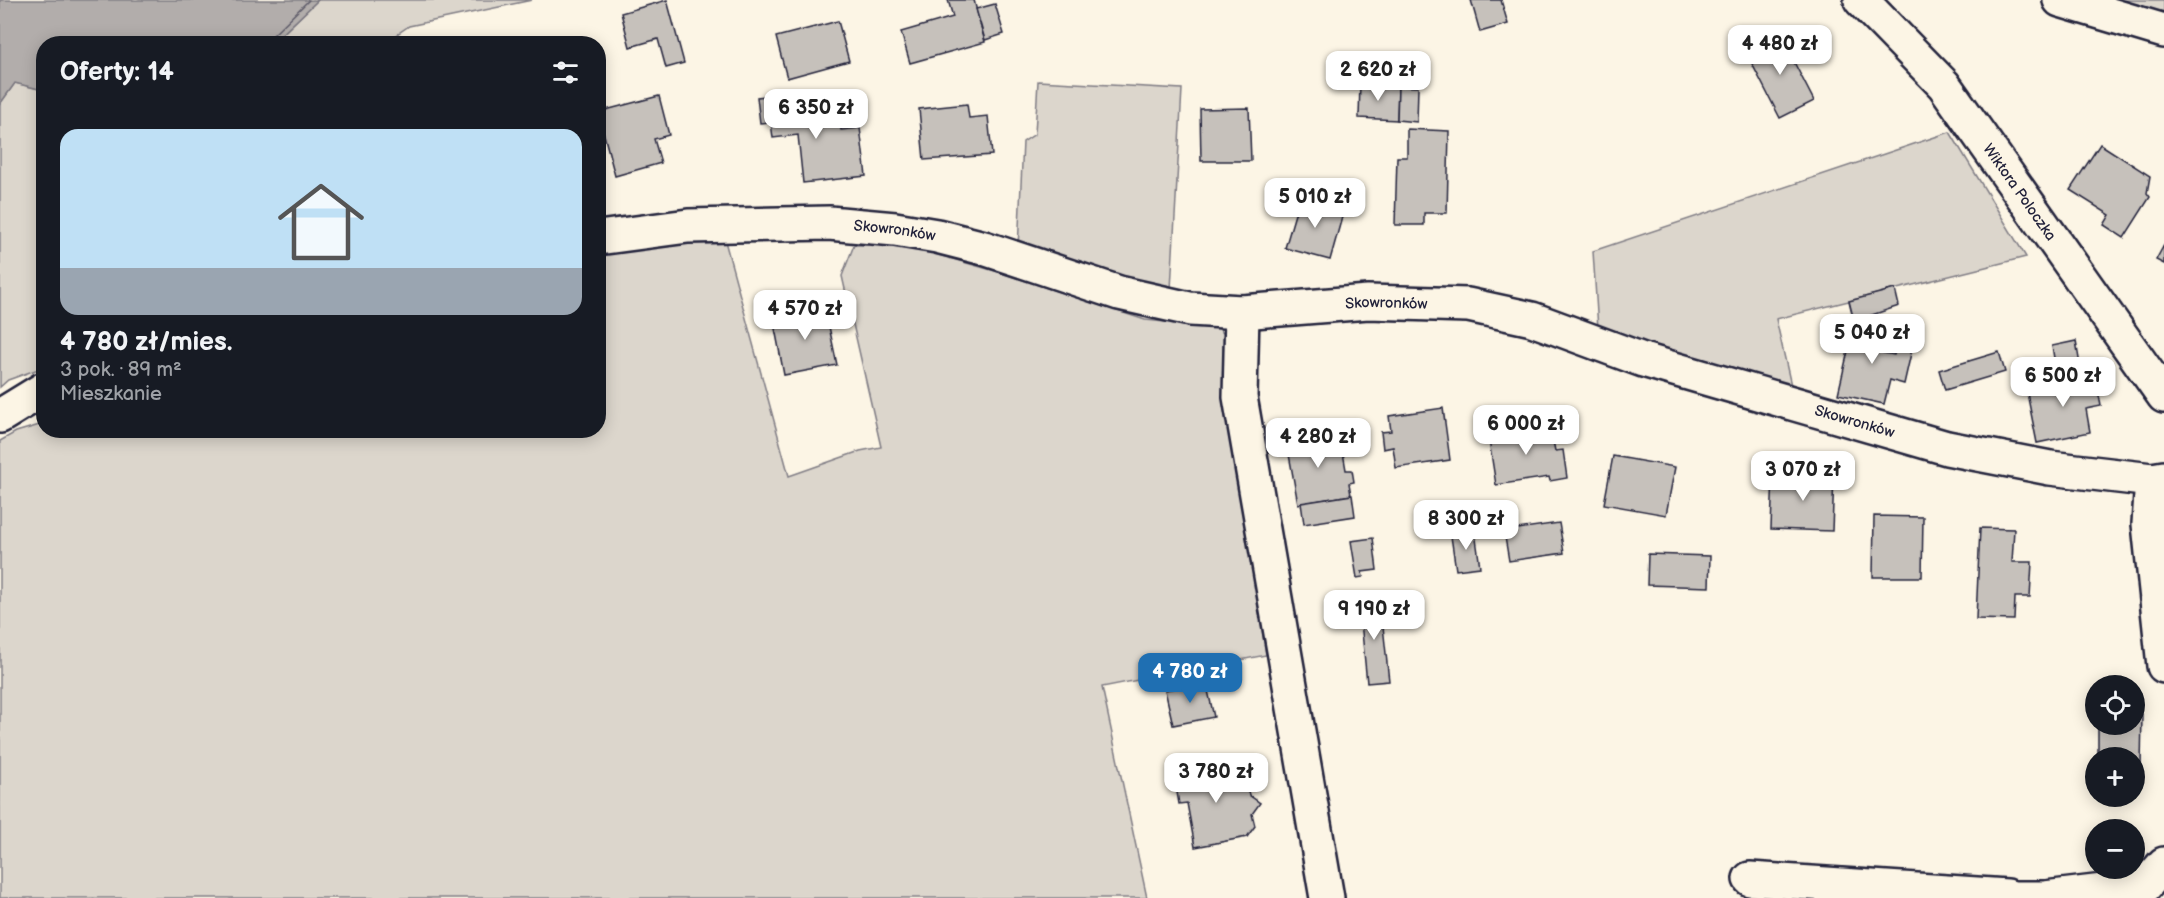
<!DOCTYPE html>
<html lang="pl">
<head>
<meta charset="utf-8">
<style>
	body { margin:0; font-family:"Balsamiq Sans",sans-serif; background:#242831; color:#f1f3f6; height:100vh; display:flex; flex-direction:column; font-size:22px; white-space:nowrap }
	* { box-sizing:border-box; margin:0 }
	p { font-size:20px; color:#9ea1a6 }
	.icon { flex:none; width:33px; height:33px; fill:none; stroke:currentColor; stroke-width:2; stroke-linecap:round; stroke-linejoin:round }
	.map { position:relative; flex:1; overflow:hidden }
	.sheet { position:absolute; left:36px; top:36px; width:570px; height:402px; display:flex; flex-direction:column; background:#171b24; border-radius:24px; box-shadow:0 3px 15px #0003 }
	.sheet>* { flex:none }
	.buttons { position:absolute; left:2085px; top:675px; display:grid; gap:12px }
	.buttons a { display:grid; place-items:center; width:60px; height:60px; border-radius:50%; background:#171b24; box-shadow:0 3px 15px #0003; font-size:30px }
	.price { position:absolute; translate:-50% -51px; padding:0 14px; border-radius:12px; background:#fff; color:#222; font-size:20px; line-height:39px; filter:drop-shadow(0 2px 3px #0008) }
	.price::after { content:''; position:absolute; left:50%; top:36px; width:18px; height:14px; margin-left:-9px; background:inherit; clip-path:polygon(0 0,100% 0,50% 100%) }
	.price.on { background:#1f6fb2; color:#fff }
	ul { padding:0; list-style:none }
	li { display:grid; align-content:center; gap:12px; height:318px; padding:0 24px }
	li+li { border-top:2px solid #363941 }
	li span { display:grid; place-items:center; height:186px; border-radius:18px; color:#555 }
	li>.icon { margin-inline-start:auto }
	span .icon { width:108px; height:108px; fill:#fffc; stroke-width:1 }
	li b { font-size:26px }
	h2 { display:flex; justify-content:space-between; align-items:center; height:72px; padding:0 24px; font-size:26px }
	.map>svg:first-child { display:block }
</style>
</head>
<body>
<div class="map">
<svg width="2164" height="898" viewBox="0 0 2164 898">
	<rect width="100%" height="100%" fill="#fcf5e5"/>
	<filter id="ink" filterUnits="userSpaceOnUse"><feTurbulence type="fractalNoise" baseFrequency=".0167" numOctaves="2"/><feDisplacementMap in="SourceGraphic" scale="12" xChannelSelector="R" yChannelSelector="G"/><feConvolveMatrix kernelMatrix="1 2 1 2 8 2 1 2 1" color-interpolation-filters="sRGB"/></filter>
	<g filter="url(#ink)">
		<g fill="#dcd6cc" stroke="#7f7c84" stroke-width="1.5">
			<polygon points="318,0 532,0 409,26 384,43 273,43"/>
			<polygon points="2122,0 2164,0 2164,13"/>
			<polygon points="1038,81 1182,89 1171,289 1113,277 1018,249 1023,142 1035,134"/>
			<polygon points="15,83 43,90 44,367 8,380 0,387 0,104"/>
			<polygon points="1950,132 2026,257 1776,319 1792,390 1598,329 1593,251"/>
			<polygon points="675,241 725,241 789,476 860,451 881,447 842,276 854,245 903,245 995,271 1145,320 1217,327 1226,336 1226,394 1266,655 1102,687 1147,898 0,898 0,441 16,432 43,424 44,430 598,430 599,253"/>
		</g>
		<polygon fill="#b2adab" stroke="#78757e" stroke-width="1.5" points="0,0 318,0 273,43 44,44 43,90 15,83 0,104"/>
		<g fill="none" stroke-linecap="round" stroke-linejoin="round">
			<polyline stroke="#5c5a68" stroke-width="1.5" points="269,44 271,37 309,0"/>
		</g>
		<g fill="#c6c1bb" stroke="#22223b" stroke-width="1.5">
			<polygon points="667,0 684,63 666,68 658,39 630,47 621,13"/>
			<polygon points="948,0 974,0 985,42 910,63 901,32 953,17"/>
			<polygon points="1471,0 1501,0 1508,24 1480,32"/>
			<polygon points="995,4 1004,34 985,40 976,9"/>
			<polygon points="838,21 849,61 787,78 776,37"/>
			<polygon points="1780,35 1814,101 1780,118 1746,52"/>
			<polygon points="1360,83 1398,86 1397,120 1359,118"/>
			<polygon points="1398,86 1418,87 1417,122 1397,120"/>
			<polygon points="794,93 797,120 839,115 841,130 860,128 866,176 803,183 798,135 773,138 771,122 760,123 757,97"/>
			<polygon points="659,96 669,135 654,139 661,163 615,176 598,112"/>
			<polygon points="967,104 969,118 988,116 992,155 924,160 919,109"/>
			<polygon points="1249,108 1251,161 1201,161 1200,109"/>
			<polygon points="1407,129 1449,131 1447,213 1424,213 1424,225 1395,225 1397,157 1407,157"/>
			<polygon points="2100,144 2150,176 2147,193 2150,197 2124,238 2104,225 2110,215 2070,190"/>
			<polygon points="1300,197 1344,210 1330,260 1285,248"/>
			<polygon points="2164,245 2164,264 2156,260"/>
			<polygon points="1895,289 1899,306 1854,321 1849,301"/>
			<polygon points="825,307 837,365 784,375 773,318"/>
			<polygon points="1855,321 1888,329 1883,353 1894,355 1896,346 1912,349 1904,384 1890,380 1884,404 1838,394"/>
			<polygon points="2076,341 2082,377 2058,382 2052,346"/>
			<polygon points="1999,352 2005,372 1945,390 1939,370"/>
			<polygon points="2095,375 2101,406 2086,409 2090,432 2037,443 2026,388"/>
			<polygon points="1443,408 1450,460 1396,468 1393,447 1383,449 1381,432 1391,431 1389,416"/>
			<polygon points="1550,425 1555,451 1563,450 1567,478 1550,481 1549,477 1496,485 1488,434"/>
			<polygon points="1315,433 1317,445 1341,441 1346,470 1352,470 1354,482 1349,483 1351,495 1298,504 1286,438"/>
			<polygon points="1613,456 1675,467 1666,515 1604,504"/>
			<polygon points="1773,473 1834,474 1832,531 1771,529"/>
			<polygon points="1352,495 1355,516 1304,524 1301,503"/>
			<polygon points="1874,516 1923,517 1922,577 1873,577"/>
			<polygon points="1559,523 1564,553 1509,561 1504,531"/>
			<polygon points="1980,528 2014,529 2012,562 2032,562 2030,597 2015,597 2014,620 1976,619"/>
			<polygon points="1475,532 1480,567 1456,570 1451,536"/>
			<polygon points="1373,538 1377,570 1362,572 1363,577 1357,578 1351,541"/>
			<polygon points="1648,554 1710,556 1709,587 1647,585"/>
			<polygon points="1380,599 1389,681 1367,683 1359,601"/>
			<polygon points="1206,682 1214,717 1173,725 1165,690"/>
			<polygon points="2134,714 2142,714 2141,765 2134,765 2134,758 2098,758 2098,724 2134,724"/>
			<polygon points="1213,760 1215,770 1225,768 1227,780 1238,777 1246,784 1249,795 1260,803 1252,814 1255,826 1247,837 1195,847 1187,803 1179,804 1176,786 1184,784 1181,766"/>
		</g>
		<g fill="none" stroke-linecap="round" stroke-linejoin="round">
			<g stroke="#22223b" stroke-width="38">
				<g id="minor">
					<path id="s1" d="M1861 0 1944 85 2164 396"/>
					<polyline points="2060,0 2164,31"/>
					<path id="s2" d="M598 238 688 226 829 223 895 229 937 236 984 248 1119 293 1190 309 1242 312 1368 302 1468 305 1532 319 1643 360 1947 448 2050 468 2152 480 2164 478"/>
					<polyline points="1242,312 1240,397 1327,898"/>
					<polyline points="0,416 44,389"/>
					<polyline points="2152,480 2149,524 2164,666"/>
					<polyline points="1750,879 2007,896"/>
					<polyline points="2006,898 2045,898 2145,886 2164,864"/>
				</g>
			</g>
			<use href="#minor" stroke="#fcf5e5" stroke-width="33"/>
		</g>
	</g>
	<g text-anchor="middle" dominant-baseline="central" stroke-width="5" stroke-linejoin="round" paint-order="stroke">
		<g font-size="15" fill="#22223b" stroke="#fcf5e5">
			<text stroke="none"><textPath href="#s1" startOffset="250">Wiktora Poloczka</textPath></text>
			<text stroke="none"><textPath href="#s2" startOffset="298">Skowronków</textPath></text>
			<text stroke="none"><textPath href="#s2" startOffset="801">Skowronków</textPath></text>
			<text stroke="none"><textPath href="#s2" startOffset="1287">Skowronków</textPath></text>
		</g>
	</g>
</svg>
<div class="buttons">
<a><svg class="icon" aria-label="locate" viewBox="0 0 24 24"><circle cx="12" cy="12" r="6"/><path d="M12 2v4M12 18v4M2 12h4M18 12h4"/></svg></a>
<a>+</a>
<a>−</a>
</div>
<b class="price" style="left:1780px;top:76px">4 480 zł</b>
<b class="price" style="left:1378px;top:102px">2 620 zł</b>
<b class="price" style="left:816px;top:140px">6 350 zł</b>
<b class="price" style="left:1315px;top:229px">5 010 zł</b>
<b class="price" style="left:805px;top:341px">4 570 zł</b>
<b class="price" style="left:1872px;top:365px">5 040 zł</b>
<b class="price" style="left:2063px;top:408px">6 500 zł</b>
<b class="price" style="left:1526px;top:456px">6 000 zł</b>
<b class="price" style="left:1318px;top:469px">4 280 zł</b>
<b class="price" style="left:1803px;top:502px">3 070 zł</b>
<b class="price" style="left:1466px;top:551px">8 300 zł</b>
<b class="price" style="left:1374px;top:641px">9 190 zł</b>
<b class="price on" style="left:1190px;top:704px">4 780 zł</b>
<b class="price" style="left:1216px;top:804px">3 780 zł</b>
<section class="sheet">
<h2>Oferty: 14<svg class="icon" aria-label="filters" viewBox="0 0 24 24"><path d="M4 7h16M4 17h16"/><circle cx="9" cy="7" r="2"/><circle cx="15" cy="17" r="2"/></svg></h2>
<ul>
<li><span style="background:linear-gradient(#bfe0f5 75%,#9aa5b1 0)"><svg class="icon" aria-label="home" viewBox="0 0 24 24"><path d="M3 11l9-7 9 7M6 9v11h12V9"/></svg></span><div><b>4 780 zł/mies.</b><p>3 pok. · 89 m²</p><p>Mieszkanie</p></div></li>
</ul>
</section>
</div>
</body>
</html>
